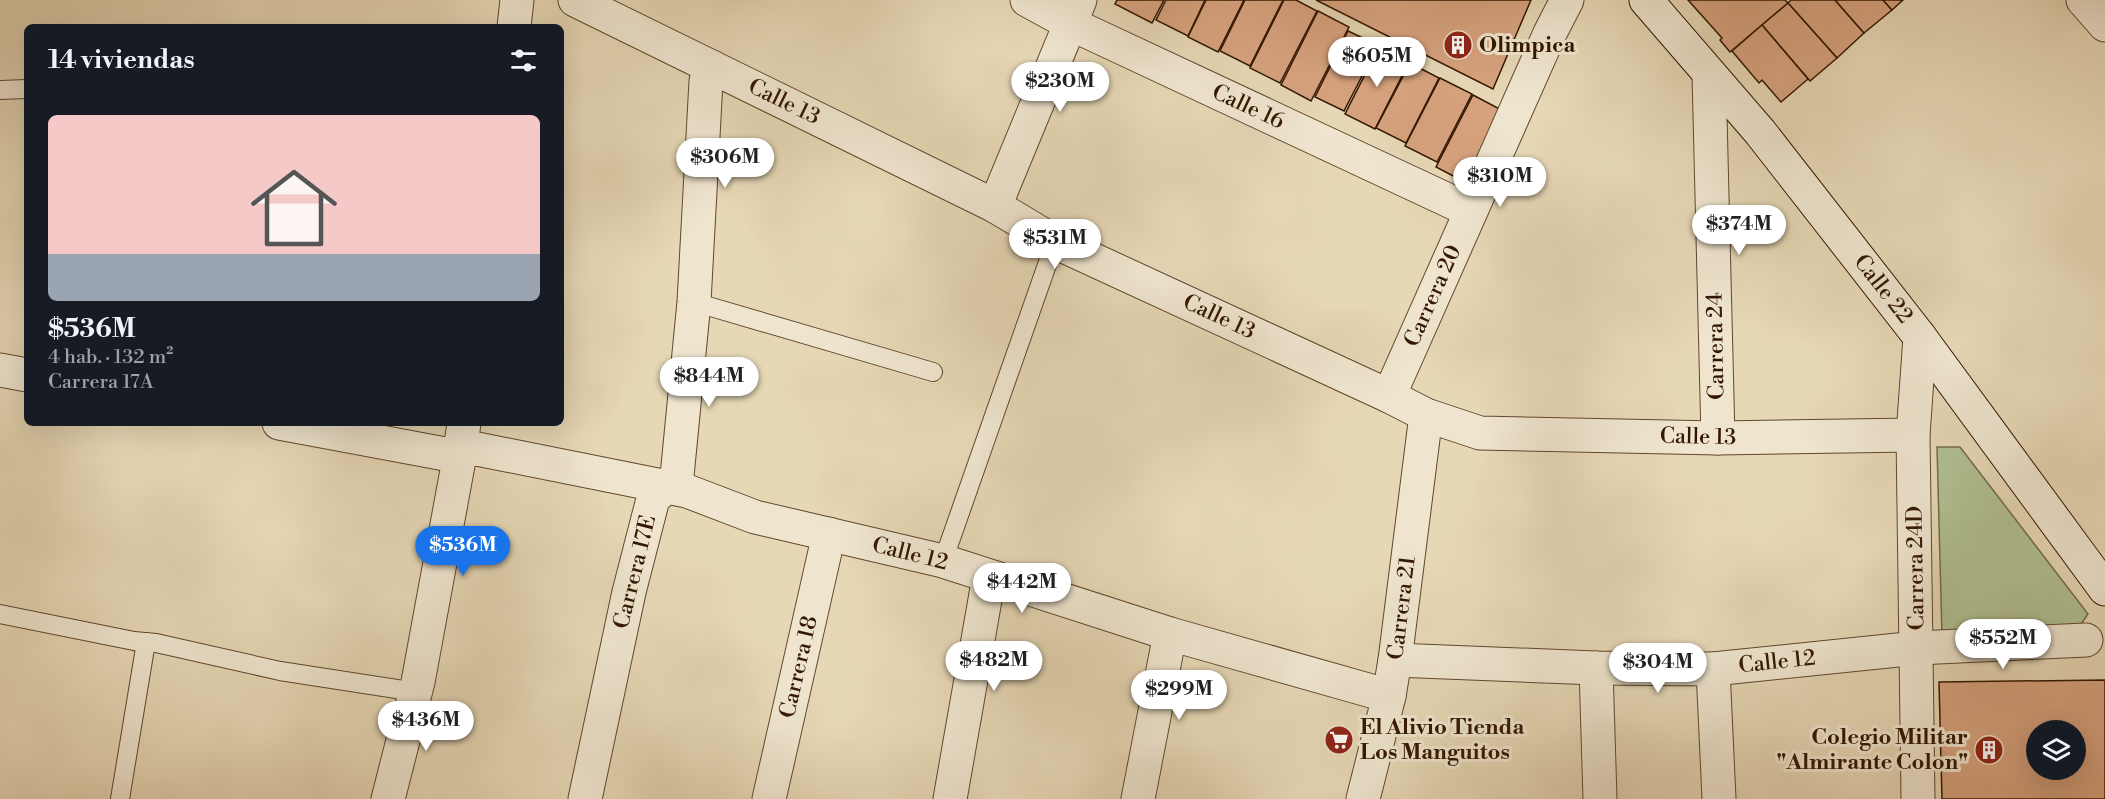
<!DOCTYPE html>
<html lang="es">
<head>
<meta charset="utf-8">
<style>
	body { margin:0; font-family:"Libre Bodoni",serif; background:#20242c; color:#f1f3f6; height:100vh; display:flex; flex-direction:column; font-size:22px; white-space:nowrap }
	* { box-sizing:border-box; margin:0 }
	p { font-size:20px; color:#9ea1a6 }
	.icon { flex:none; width:33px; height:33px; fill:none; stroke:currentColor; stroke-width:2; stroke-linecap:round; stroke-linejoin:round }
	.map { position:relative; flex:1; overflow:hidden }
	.side { position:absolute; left:24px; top:24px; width:540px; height:402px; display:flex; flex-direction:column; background:#171b24; border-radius:9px; box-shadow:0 6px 24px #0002 }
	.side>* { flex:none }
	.buttons { position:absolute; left:2026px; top:720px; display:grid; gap:12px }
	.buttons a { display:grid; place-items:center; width:60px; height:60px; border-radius:50%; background:#171b24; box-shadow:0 6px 24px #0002; font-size:30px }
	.price { position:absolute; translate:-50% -51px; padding:0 14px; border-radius:21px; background:#fff; color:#222; font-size:20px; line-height:39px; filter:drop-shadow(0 2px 3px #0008) }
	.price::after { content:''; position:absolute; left:50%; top:36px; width:18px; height:14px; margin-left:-9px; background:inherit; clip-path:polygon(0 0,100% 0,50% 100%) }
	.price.current { background:#1a73e8; color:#fff }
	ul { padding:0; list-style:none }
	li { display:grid; align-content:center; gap:12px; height:318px; padding:0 24px }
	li+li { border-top:2px solid #363941 }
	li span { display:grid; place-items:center; height:186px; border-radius:9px; color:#555 }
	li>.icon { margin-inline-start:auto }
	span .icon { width:108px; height:108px; fill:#fffc; stroke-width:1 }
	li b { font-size:26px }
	h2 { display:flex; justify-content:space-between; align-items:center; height:72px; padding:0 24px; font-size:26px }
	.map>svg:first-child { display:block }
</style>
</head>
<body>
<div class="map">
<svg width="2105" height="799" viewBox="0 0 2105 799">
	<rect width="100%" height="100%" fill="#e6d7b5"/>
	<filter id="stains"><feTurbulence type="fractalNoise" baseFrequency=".00333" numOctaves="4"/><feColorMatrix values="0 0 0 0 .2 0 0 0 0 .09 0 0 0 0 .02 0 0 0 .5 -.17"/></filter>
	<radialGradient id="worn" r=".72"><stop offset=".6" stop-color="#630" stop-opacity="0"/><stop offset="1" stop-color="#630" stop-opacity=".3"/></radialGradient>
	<polygon fill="#b0bf91" stroke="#726b48" stroke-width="1.5" points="1937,447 1960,447 2088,614 2075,633 1942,636"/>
	<g fill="#d6a27e" stroke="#331700" stroke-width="1.5" fill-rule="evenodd">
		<polygon points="1117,0 1164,0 1152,23 1115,4"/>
		<polygon points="1166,0 1205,0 1188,36 1156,20"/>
		<polygon points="1206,0 1244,0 1218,52 1188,37"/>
		<polygon points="1245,0 1283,0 1250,66 1220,51"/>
		<polygon points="1284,0 1296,0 1317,11 1280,83 1250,68"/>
		<polygon points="1316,0 1531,0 1493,89"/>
		<polygon points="1688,0 1785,0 1788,3 1730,52 1720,40 1722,38"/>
		<polygon points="1791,0 1835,0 1864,33 1837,58 1788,3"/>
		<polygon points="1835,0 1883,0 1892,10 1864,33"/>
		<polygon points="1883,0 1903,0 1892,10"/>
		<polygon points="1788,3 1837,58 1810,81 1762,25"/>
		<polygon points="1318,11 1349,27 1311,101 1281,85"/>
		<polygon points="1762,25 1808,79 1781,102 1762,80 1759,83 1732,51"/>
		<polygon points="1348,31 1378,45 1344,111 1315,97"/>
		<polygon points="1379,47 1409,62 1375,129 1345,114"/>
		<polygon points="1410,63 1439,78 1406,143 1376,128"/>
		<polygon points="1440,78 1472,94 1437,162 1405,146"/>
		<polygon points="1473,95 1511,115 1474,187 1436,167"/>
		<path d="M2105 680V799H1942L1939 682ZM2037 730H2076V770H2037Z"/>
	</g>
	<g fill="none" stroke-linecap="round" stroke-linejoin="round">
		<g stroke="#60472d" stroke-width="20">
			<g id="lane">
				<polyline points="0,90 27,89"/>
				<polyline points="694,302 933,372"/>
				<polyline points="943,561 1055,242"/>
				<polyline points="0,614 134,641 156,643 280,671 416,692"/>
				<polyline points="120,799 146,642"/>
			</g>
		</g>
		<g stroke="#60472d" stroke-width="35">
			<g id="street">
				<polyline points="575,0 995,206 1055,242 1389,396 1426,415 1480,433 1718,438 1913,435"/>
				<polyline points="1027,0 1069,23 1471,211"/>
				<polyline points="2083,0 2105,25"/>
				<polyline points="514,27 517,0"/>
				<polyline points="1709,75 1718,438"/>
				<polyline points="995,206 1080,0"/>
				<polyline points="0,370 27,375"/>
				<polyline points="1389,396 1550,33 1567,0"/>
				<polyline points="279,423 445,454 477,449 687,491 755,517 943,561 1170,634 1389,696"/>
				<polyline points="1395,660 1596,668 1713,669 1917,648 2086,640"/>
				<polyline points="1596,668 1600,799"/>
				<polyline points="1713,669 1719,799"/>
				<polyline points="388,799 418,682 458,465 464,423"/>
				<polyline points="585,799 629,592 653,499 677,476 694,302 706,81 712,67"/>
				<polyline points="769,799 829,534"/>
				<polyline points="950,799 989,577"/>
				<polyline points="1138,799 1170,634"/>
				<polyline points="1363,799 1389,696 1395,660 1426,415"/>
				<polyline points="1918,799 1913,435 1920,337"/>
			</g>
		</g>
		<g stroke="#331700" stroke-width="35">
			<polyline id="secondary" points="1646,0 1760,132 1920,337 2105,589"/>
		</g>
		<use href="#lane" stroke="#efe5cf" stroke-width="18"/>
		<use href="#street" stroke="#efe5cf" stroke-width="33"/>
		<use href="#secondary" stroke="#efe5cf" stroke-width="33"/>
	</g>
	<defs>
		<g id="building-disc" transform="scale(1.5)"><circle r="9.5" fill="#8f2418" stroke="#efe5cf"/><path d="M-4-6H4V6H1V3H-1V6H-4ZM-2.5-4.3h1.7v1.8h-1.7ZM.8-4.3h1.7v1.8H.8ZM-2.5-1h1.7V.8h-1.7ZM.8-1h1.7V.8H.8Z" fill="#fff"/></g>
		<g id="supermarket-disc" transform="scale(1.5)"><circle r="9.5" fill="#8f2418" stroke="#efe5cf"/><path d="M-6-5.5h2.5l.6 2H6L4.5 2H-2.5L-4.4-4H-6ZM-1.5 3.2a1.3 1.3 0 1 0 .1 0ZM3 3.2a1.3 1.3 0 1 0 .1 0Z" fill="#fff"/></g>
	</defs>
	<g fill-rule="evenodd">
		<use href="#building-disc" x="1458" y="45"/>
		<use href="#supermarket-disc" x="1339" y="740"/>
		<use href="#building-disc" x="1989" y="750"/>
	</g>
	<g text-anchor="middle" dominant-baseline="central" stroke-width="6" stroke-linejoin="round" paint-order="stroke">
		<g font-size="22" font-weight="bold" fill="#331700" stroke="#efe5cf" text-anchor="start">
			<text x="1479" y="45">Olimpica</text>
			<text x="1360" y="727">El Alivio Tienda<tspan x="1360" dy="25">Los Manguitos</tspan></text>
			<text x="1968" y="737" text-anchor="end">Colegio Militar<tspan x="1968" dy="25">"Almirante Colon"</tspan></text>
		</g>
		<g font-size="22" fill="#331700" stroke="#efe5cf">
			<text transform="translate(784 102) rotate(26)">Calle 13</text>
			<text transform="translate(1248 107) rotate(25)">Calle 16</text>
			<text transform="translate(1883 289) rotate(52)">Calle 22</text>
			<text transform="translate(1433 296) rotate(-66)">Carrera 20</text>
			<text transform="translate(1219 317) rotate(25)">Calle 13</text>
			<text transform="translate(1716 346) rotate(-91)">Carrera 24</text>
			<text transform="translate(1698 437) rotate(1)">Calle 13</text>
			<text transform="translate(910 554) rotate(14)">Calle 12</text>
			<text transform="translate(1916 568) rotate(-91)">Carrera 24D</text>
			<text transform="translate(635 572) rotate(-76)">Carrera 17E</text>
			<text transform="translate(1402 608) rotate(-83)">Carrera 21</text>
			<text transform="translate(1777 662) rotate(-6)">Calle 12</text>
			<text transform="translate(799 667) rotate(-77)">Carrera 18</text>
		</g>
	</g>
	<rect width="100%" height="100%" filter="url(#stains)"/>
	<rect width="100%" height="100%" fill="url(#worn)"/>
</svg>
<div class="buttons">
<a><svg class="icon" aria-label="layers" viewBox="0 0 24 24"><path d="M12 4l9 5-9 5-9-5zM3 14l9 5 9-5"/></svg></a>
</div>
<b class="price" style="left:1377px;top:88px">$605M</b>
<b class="price" style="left:1060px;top:113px">$230M</b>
<b class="price" style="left:725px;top:189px">$306M</b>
<b class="price" style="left:1500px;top:208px">$310M</b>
<b class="price" style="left:1739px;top:256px">$374M</b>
<b class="price" style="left:1055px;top:270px">$531M</b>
<b class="price" style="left:709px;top:408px">$844M</b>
<b class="price current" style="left:463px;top:577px">$536M</b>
<b class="price" style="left:1022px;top:614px">$442M</b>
<b class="price" style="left:2003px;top:670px">$552M</b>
<b class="price" style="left:994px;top:692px">$482M</b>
<b class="price" style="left:1658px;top:694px">$304M</b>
<b class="price" style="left:1179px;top:721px">$299M</b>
<b class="price" style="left:426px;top:752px">$436M</b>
<section class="side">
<h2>14 viviendas<svg class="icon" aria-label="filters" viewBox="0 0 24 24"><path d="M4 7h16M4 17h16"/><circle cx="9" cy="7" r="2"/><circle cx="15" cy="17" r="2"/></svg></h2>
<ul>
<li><span style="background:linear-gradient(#f6c9c9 75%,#9aa5b1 0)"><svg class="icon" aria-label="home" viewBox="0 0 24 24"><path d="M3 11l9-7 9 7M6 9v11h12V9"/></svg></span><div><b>$536M</b><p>4 hab. · 132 m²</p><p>Carrera 17A</p></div></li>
</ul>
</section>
</div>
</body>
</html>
